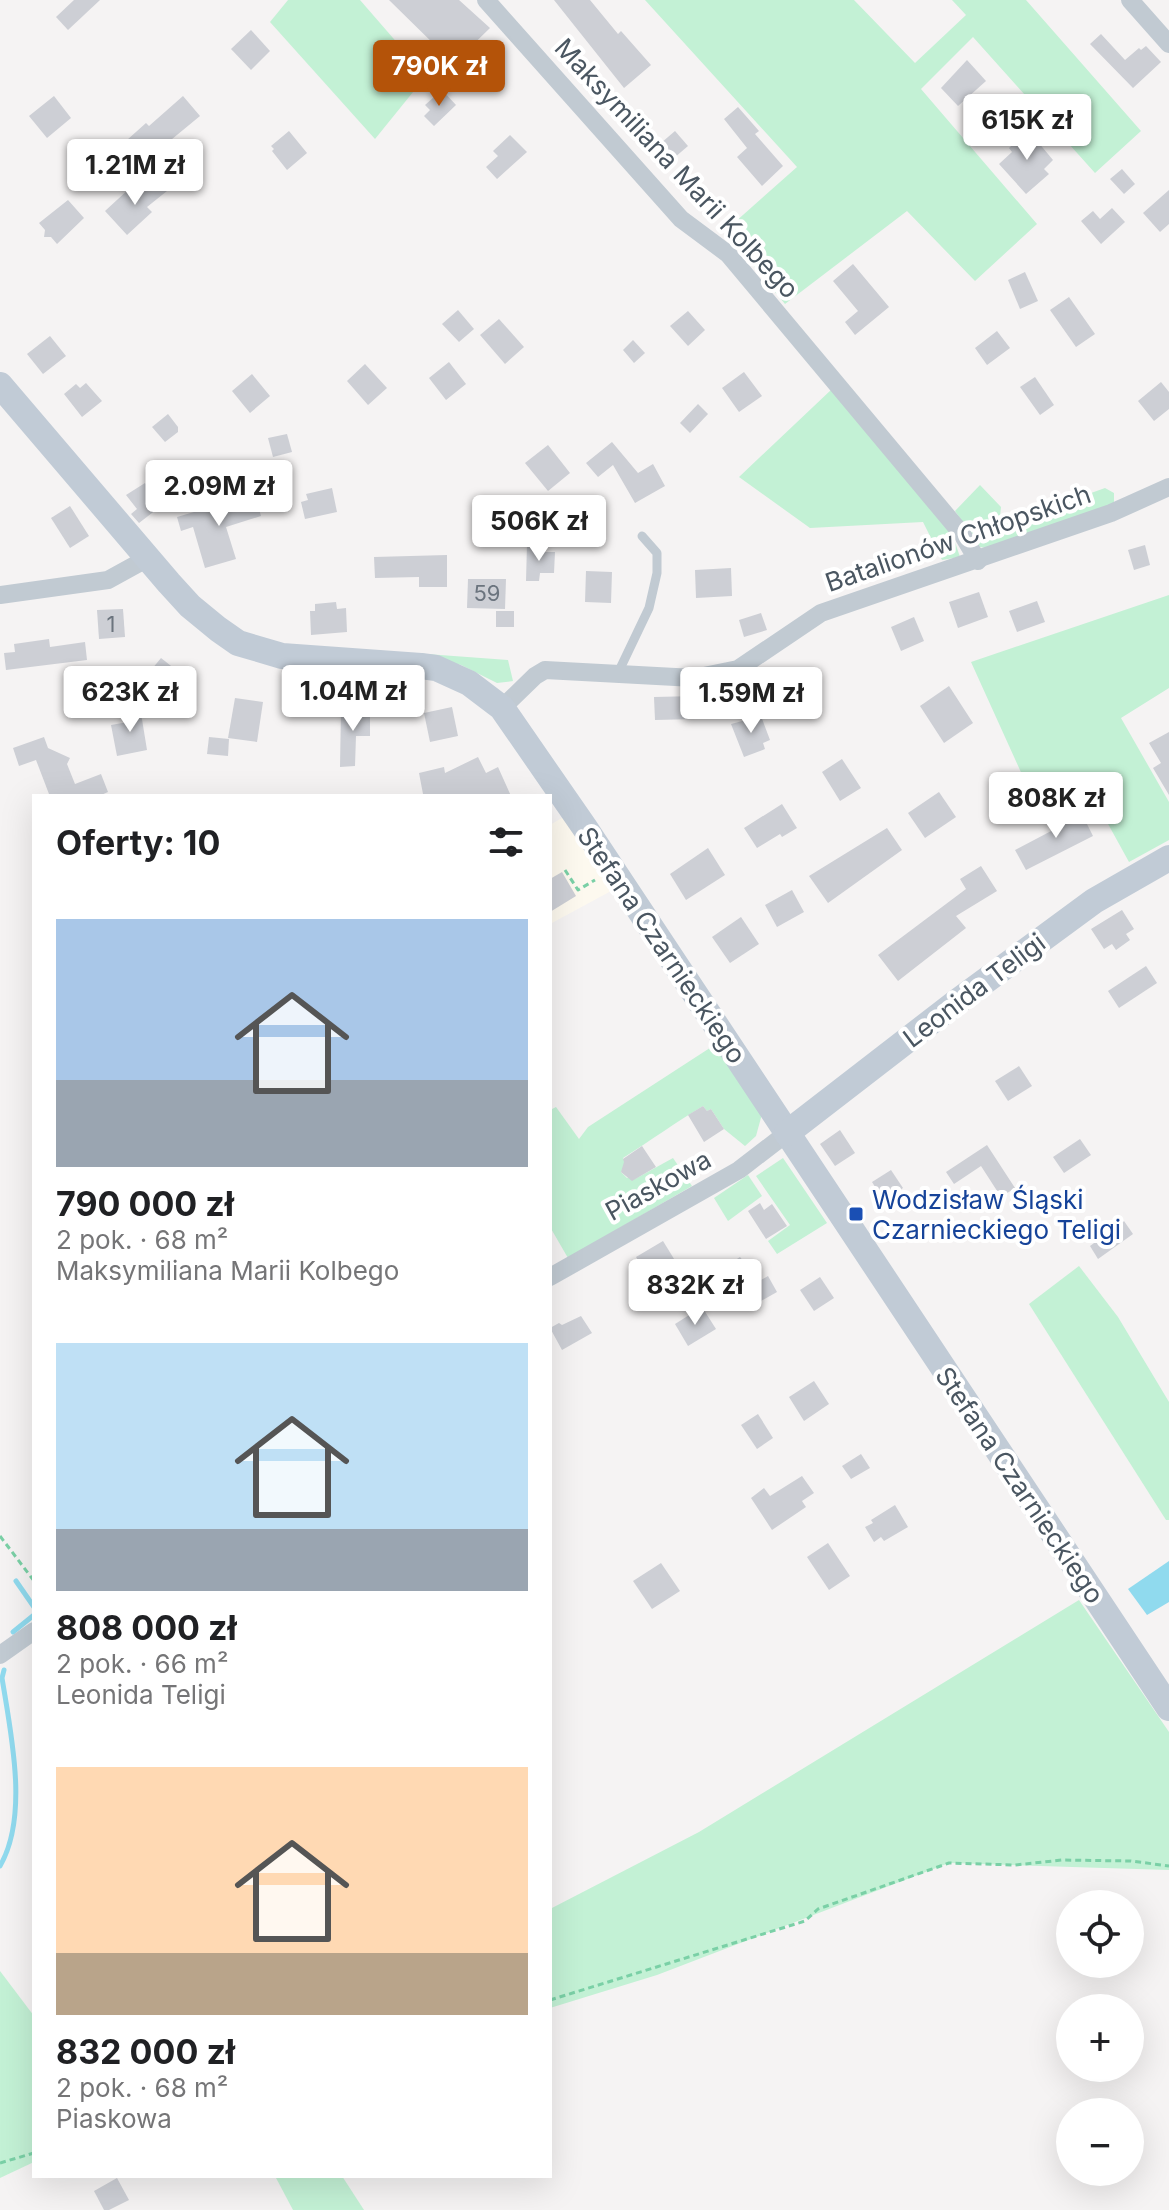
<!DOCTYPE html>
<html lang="pl">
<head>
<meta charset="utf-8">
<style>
	body { margin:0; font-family:Inter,sans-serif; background:#f6f6f6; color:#202124; height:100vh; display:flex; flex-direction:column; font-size:30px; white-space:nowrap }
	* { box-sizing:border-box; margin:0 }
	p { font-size:26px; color:#757577 }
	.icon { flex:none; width:44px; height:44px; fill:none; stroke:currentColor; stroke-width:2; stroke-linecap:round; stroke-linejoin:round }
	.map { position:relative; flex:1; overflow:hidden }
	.drawer { position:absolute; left:32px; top:794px; width:520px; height:1384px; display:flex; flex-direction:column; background:#fff; border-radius:0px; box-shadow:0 8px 32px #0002 }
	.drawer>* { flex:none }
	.fabs { position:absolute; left:1056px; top:1890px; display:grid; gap:16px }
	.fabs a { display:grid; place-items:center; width:88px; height:88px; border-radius:50%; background:#fff; box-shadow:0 8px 32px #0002; font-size:40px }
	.price { position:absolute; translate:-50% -68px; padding:0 18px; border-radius:8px; background:#fff; color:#222; font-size:26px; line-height:52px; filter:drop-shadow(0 2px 4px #0008) }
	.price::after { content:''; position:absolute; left:50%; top:48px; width:24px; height:18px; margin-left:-12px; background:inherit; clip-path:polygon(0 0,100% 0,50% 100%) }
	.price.active { background:#b45309; color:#fff }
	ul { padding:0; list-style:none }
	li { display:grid; align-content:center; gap:16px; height:424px; padding:0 24px }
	li span { display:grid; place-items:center; height:248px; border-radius:0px; color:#555 }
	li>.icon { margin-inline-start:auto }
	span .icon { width:144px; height:144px; fill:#fffc; stroke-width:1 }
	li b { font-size:34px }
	h2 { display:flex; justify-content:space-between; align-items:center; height:96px; padding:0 24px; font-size:34px }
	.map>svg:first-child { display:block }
</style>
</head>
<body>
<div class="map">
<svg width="1169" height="2210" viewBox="0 0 1169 2210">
	<rect width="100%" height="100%" fill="#f5f3f3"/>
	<polygon fill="#fdf9ef" points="565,816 613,890 550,924 550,825"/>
	<g fill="#c3f1d5">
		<polygon points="288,0 360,0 426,76 375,139 270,22"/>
		<polygon points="645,0 854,0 915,63 966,15 952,0 1026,0 1141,131 1095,173 973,37 921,89 1037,224 975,281 907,211 785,304 725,231 797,167"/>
		<polygon points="832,389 952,533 960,557 942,560 923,522 810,528 739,477"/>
		<polygon points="980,485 1001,507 999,526 1105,488 1114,493 1114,503 993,549 980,547 955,511"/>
		<polygon points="1169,595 1169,688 1121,718 1169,802 1169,840 1129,862 1086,784 1039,812 971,662"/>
		<polygon points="413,653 508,660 513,681 497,683 461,665"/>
		<path d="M716 1044 762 1114 756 1136 745 1146 724 1129 711 1109 707 1111 703 1106C676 1122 650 1141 623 1158L626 1165 621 1172 627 1178 632 1175 635 1179 673 1158 692 1186 568 1258 550 1227V1110L556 1107 579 1139 588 1127Z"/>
		<polygon points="783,1158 827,1223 777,1254 768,1241 790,1225 756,1176"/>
		<polygon points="748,1175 762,1196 728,1221 714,1198"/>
		<polygon points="1079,1266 1118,1317 1169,1402 1169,1520 1166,1520 1029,1304"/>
		<polygon points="1079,1600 1169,1732 1169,1870 949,1863 657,1975 550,2008 550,1909 699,1832"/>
		<polygon points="0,1971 34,2016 34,2162 0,2178"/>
		<polygon points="275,2176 342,2176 364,2210 293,2210"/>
	</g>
	<polygon fill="#90daee" points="1169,1561 1169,1602 1147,1615 1128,1589"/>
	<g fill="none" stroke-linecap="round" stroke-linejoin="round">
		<g stroke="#90daee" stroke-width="5">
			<polyline points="16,1581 34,1607"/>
			<polyline points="13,1632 34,1615"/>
			<path d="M0 1866C29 1816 11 1734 2 1678L4 1670"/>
		</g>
	</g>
	<g fill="#cdcfd5">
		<polygon points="74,0 100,0 68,30 56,17"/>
		<polygon points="389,0 459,0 490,28 452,65 441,55 443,53"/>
		<polygon points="554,0 590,0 618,34 621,31 651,65 624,88"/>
		<polygon points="251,30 270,51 251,70 231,49"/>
		<polygon points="1101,34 1125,60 1139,48 1141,50 1146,46 1161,62 1133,88 1090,44"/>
		<polygon points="967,60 986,81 958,106 941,88"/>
		<polygon points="442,90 456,105 434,126 424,116 430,110 425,105"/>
		<polygon points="54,96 71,118 47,138 29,116"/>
		<polygon points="183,96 200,116 166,144 168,147 148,164 127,140 146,123 149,126"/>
		<polygon points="738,107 759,131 755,134 783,166 762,186 737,157 747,148 724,119"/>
		<polygon points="1028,130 1053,160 1044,169 1049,174 1026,194 999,164 1012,152 1009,148"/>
		<polygon points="289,131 307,153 287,170 272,151 274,149 271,146"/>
		<polygon points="675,131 688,146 674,158 661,143"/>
		<polygon points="510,135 527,152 497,179 486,167 498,156 493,151"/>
		<polygon points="1122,169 1135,184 1124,194 1110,179"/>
		<polygon points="157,179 167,191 147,207 152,212 127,235 105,211 130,188 138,196"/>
		<polygon points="1169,190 1169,224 1160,232 1143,213"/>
		<polygon points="68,200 84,218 57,244 51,237 44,237 45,230 39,223"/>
		<polygon points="1112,208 1125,222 1101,244 1081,221 1093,211 1100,219"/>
		<polygon points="853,264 889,307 855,335 845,322 858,311 833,281"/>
		<polygon points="1025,272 1038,301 1020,309 1008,280"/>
		<polygon points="1069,297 1095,334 1076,347 1050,310"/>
		<polygon points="458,310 474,329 459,342 442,324"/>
		<polygon points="688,311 705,330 688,346 670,326"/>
		<polygon points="499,319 524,347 505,364 480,335"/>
		<polygon points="997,331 1010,348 987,365 975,348"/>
		<polygon points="50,336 66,356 43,374 27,354"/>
		<polygon points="633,340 645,353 634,363 623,350"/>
		<polygon points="449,362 466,384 446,400 429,378"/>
		<polygon points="365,364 387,388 368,405 347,381"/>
		<polygon points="744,372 762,396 739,412 722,388"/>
		<polygon points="252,374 270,396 250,413 232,391"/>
		<polygon points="1035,377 1054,405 1040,415 1020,387"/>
		<polygon points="1161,382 1169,392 1169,409 1154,421 1138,401"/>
		<polygon points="86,383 102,401 82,417 64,394 76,384 80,388"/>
		<polygon points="698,404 708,414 690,433 680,423"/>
		<polygon points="168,414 178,427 178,432 165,442 152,427"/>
		<polygon points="287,434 292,452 273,457 268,438"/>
		<polygon points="612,442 638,473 653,464 665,486 635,503 613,465 598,477 586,463"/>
		<polygon points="548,445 570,473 548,491 525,463"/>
		<polygon points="145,483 154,495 162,488 170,499 139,523 131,514 137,509 126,495"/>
		<polygon points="332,488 337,512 305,519 301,502 308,500 306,494"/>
		<polygon points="255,494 261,516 226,527 236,559 205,568 193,527 181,531 177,517"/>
		<polygon points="70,506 89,536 70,548 51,518"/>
		<polygon points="527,544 540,544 540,552 555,552 554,573 540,573 539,581 526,581"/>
		<polygon points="1145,545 1150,565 1134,570 1128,550"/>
		<polygon points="447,555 447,587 419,587 419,577 375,578 374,557"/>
		<polygon points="731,568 732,596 696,598 695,570"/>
		<polygon points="586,571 612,572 611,603 585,602"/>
		<polygon points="468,579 506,579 505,609 467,608"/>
		<polygon points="979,592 988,617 958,628 949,602"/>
		<polygon points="1037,601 1045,622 1017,632 1009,611"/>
		<polygon points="336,602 337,609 346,608 347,632 311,635 310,611 315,611 315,604"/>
		<polygon points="123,609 125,637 99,639 97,610"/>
		<rect x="496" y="611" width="18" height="16"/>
		<polygon points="761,613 767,630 744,637 739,620"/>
		<polygon points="914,617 924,641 901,651 891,627"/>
		<polygon points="49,639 50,647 85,642 87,660 6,670 4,653 15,652 14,644"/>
		<polygon points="161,658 185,677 166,700 143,680"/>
		<polygon points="805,667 814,688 781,702 772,680"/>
		<polygon points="949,686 973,723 944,743 920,706"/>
		<polygon points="696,696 696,719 655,720 654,697"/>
		<polygon points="235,698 263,702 257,742 228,738"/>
		<polygon points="140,707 147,750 117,756 111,725 128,722 126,710"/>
		<polygon points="452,707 458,736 430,742 424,713"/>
		<polygon points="341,709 370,710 370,736 356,736 355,766 340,767"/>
		<polygon points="761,716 770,740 763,743 765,749 744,757 731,724"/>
		<polygon points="1169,732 1169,795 1153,768 1161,763 1149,743"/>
		<polygon points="44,737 48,748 70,758 67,764 75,784 101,774 108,792 99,796 47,796 49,794 36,760 19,766 13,748"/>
		<polygon points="209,737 229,739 228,756 207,754"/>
		<polygon points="478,757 486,773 498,767 511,796 423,794 419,773 444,767 445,773"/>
		<polygon points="842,759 861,788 840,801 822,772"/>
		<polygon points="939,792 956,817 925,838 908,813"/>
		<polygon points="782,804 797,828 782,837 780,834 757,848 744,828"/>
		<polygon points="1079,808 1093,836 1026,870 1015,850 1055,829 1051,822"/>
		<polygon points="887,828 902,850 828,903 809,876"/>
		<polygon points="708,848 725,875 686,900 670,874"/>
		<polygon points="981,866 997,891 956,916 966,928 898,981 878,955 966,889 960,879"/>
		<polygon points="562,872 576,896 550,912 550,879"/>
		<polygon points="792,890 804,912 777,927 765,905"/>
		<polygon points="1122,910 1134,929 1126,934 1130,940 1116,950 1112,944 1104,949 1091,929"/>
		<polygon points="741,917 759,944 730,963 712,937"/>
		<polygon points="1146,966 1157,983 1119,1008 1108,991"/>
		<polygon points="1019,1066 1032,1086 1008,1101 995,1081"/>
		<polygon points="703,1106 707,1111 711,1109 724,1129 704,1142 688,1115"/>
		<polygon points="840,1130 855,1153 835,1166 820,1144"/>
		<polygon points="1080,1139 1091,1155 1064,1173 1053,1157"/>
		<polygon points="987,1145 1015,1188 1001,1197 981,1166 954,1184 946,1172"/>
		<polygon points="642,1146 656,1167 632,1181 621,1172 624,1162 623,1159"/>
		<polygon points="891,1170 903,1188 884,1201 872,1182"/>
		<polygon points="760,1203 764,1210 772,1204 787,1226 766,1239 748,1211"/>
		<polygon points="1124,1221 1133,1234 1098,1259 1090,1246"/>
		<polygon points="663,1241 679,1267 653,1284 636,1257"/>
		<polygon points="740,1257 750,1270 735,1281 726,1266"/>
		<polygon points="768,1276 777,1292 761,1301 752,1285"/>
		<polygon points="820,1277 834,1298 814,1311 800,1290"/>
		<polygon points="702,1307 716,1329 688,1346 675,1324"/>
		<polygon points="581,1316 592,1333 562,1350 550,1328 559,1323 562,1325"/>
		<polygon points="814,1381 829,1404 804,1421 789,1397"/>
		<polygon points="758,1414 773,1438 757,1449 741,1425"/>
		<polygon points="861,1454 870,1468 851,1479 842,1466"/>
		<polygon points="802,1476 814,1493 802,1501 806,1507 772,1530 751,1498 764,1488 770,1496"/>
		<polygon points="895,1505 908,1527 884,1541 881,1537 874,1542 865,1527 873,1523 871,1520"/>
		<polygon points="828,1543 850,1576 829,1590 807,1557"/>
		<polygon points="661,1563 680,1591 652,1609 633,1581"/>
		<polygon points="117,2178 129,2200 109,2210 104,2210 94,2191"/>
	</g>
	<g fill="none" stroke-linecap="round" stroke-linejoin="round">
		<g stroke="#7ad0a6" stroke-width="3" stroke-dasharray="6 4" stroke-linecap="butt">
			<polyline points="565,870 578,890 595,880"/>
			<polyline points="0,1536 34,1581"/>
			<polyline points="550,2000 805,1921 818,1909 949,1863 1015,1865 1062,1860 1131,1861 1169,1866"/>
			<polyline points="0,2163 34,2153"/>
		</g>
		<polyline stroke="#c1cad2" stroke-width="9" points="617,675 649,608 657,573 657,553 642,536"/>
		<g stroke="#c1cad2" stroke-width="18">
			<polyline points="486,0 681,219 728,254 962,534 978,561"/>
			<polyline points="1130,0 1169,44"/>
			<polyline points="0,595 108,580 148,558"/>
			<polyline points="502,708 535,676 545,670 694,678 738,669 821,613 1111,513 1169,487"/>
			<polyline points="550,1277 739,1170 787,1133"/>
			<polyline points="0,1655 34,1631"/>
		</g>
		<g stroke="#c1cbd6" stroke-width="26">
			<polyline points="0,385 169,583 190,606 218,629 238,643 282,656 421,666 436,668 469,683 502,708 585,828 1169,1708"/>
			<polyline points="787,1133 954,1004 1094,901 1169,858"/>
		</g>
	</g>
	<rect fill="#1a4fb4" stroke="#fff" stroke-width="3" x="848" y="1206" width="16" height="16" rx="4"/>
	<g text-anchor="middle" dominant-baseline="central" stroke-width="8" stroke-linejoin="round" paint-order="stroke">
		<g font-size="22" fill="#6b747e">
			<text x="487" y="593">59</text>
			<text x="111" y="624">1</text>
		</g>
		<g font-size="26" fill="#4a5661" stroke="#fff">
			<text transform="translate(677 168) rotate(47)">Maksymiliana Marii Kolbego</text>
			<text transform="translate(958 538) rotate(-19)">Batalionów Chłopskich</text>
			<text transform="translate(662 945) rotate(56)">Stefana Czarnieckiego</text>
			<text transform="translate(974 990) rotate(-37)">Leonida Teligi</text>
			<text transform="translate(658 1185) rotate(-29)">Piaskowa</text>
			<text transform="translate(1020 1485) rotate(56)">Stefana Czarnieckiego</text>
		</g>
		<g font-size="26" fill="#164399" stroke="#fff" text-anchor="start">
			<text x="872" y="1199">Wodzisław Śląski<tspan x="872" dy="30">Czarnieckiego Teligi</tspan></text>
		</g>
	</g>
</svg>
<div class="fabs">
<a><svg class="icon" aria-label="locate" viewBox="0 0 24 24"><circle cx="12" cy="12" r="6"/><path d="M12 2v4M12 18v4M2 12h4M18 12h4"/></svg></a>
<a>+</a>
<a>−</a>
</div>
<b class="price active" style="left:439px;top:108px">790K zł</b>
<b class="price" style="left:1027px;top:162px">615K zł</b>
<b class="price" style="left:135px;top:207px">1.21M zł</b>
<b class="price" style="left:219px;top:528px">2.09M zł</b>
<b class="price" style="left:539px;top:563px">506K zł</b>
<b class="price" style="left:353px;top:733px">1.04M zł</b>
<b class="price" style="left:130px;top:734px">623K zł</b>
<b class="price" style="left:751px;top:735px">1.59M zł</b>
<b class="price" style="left:1056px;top:840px">808K zł</b>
<b class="price" style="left:695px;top:1327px">832K zł</b>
<section class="drawer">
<h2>Oferty: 10<svg class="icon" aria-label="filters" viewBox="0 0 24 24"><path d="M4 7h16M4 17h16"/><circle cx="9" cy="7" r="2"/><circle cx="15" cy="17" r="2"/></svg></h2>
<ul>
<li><span style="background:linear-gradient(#a9c7e8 65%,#9aa5b1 0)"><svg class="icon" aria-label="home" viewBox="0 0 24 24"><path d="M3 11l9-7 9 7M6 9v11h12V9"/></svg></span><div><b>790 000 zł</b><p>2 pok. · 68 m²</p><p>Maksymiliana Marii Kolbego</p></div></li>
<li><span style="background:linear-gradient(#bfe0f5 75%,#9aa5b1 0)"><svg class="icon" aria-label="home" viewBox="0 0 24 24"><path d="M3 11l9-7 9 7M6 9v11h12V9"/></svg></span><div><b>808 000 zł</b><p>2 pok. · 66 m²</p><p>Leonida Teligi</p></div></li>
<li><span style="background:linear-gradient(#ffd9b3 75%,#b9a48a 0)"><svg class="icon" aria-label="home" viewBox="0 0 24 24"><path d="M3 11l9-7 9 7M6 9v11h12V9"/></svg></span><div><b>832 000 zł</b><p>2 pok. · 68 m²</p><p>Piaskowa</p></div></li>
</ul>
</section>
</div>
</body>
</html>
